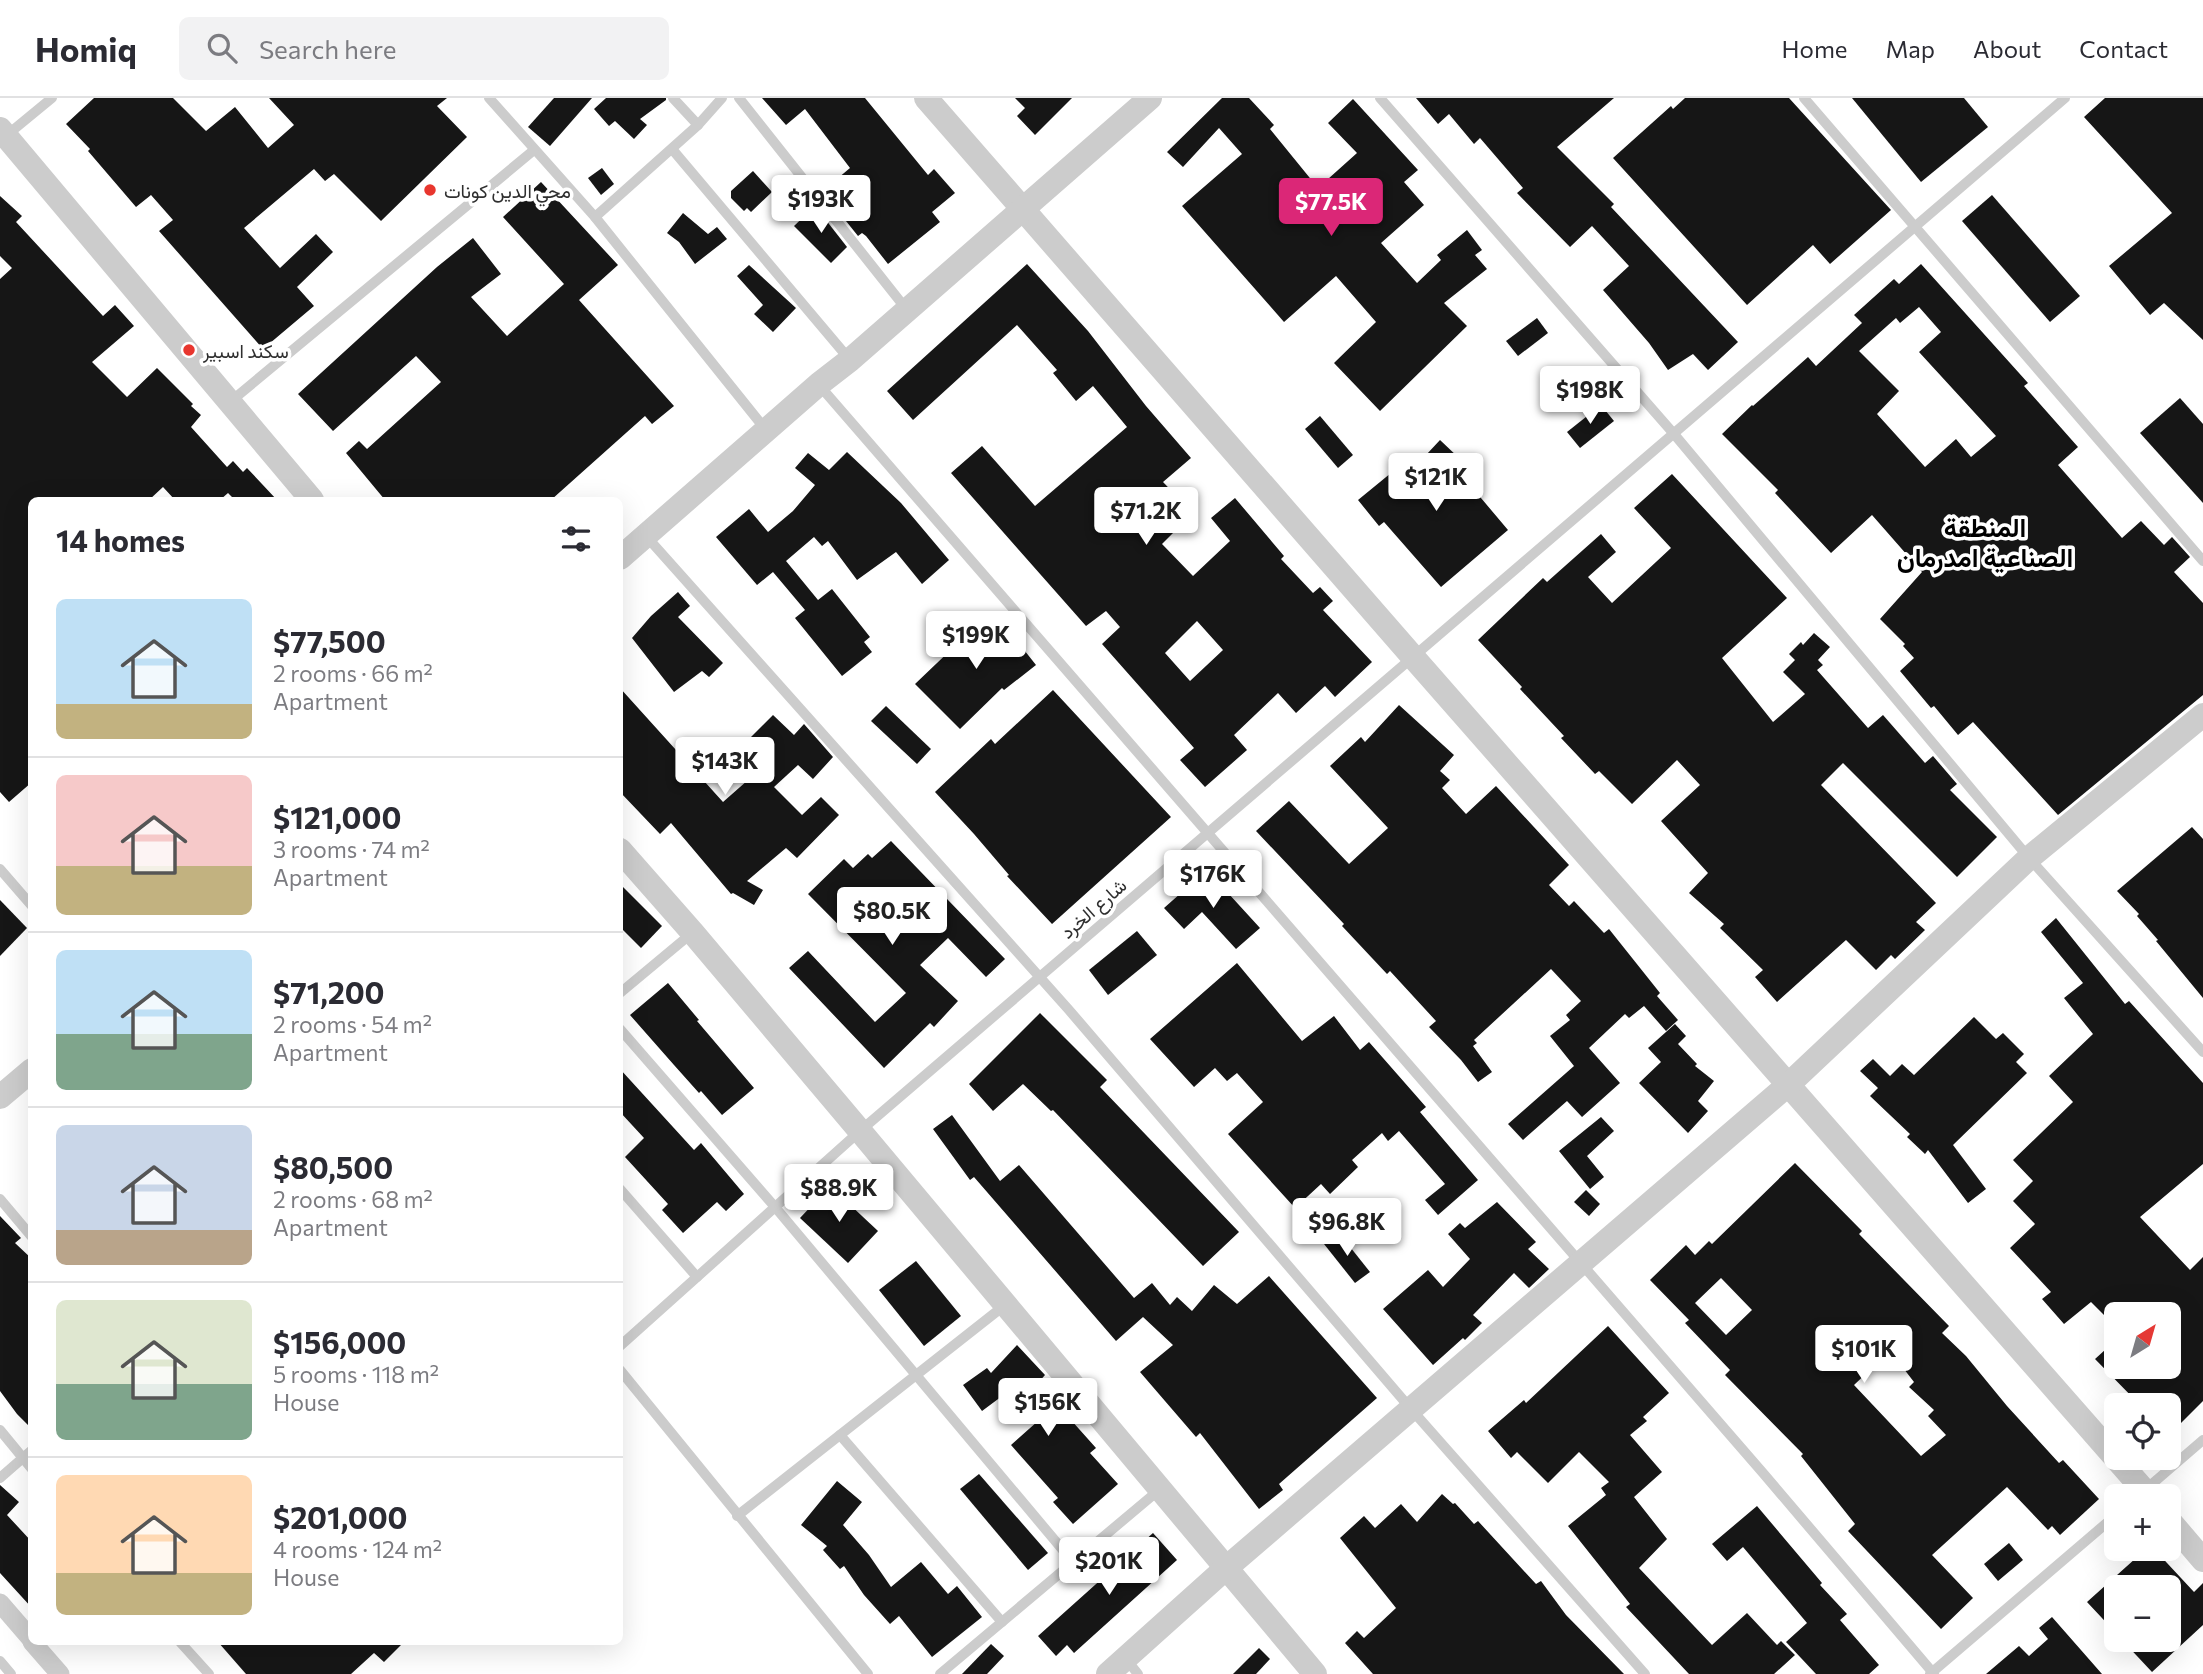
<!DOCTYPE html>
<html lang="en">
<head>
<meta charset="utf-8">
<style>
	body { margin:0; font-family:Commissioner,Vazirmatn,sans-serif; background:#f2f2f3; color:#2b2b33; height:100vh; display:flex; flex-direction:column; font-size:26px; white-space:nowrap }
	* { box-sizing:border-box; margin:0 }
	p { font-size:23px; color:#7c7c81 }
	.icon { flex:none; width:38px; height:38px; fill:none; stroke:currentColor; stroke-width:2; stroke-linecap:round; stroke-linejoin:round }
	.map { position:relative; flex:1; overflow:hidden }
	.sheet { position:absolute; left:28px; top:399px; width:595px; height:1148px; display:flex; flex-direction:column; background:#fff; border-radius:10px; box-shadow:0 7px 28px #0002 }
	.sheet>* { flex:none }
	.needle { width:46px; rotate:37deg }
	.buttons { position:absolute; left:2104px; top:1204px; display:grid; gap:14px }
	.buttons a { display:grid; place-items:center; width:77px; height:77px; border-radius:10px; background:#fff; box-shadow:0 7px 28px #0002; font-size:35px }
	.price { position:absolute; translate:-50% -60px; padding:0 16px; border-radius:7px; background:#fff; color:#222; font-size:23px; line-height:46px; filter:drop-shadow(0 2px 4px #0008) }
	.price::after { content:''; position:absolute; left:50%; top:42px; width:21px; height:16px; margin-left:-10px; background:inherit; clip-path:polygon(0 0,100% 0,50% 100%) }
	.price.active { background:#db2777; color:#fff }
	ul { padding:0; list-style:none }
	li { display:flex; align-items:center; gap:21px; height:175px; padding:0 28px }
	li+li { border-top:2px solid #e1e1e2 }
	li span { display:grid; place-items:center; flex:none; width:196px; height:140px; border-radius:10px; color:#555 }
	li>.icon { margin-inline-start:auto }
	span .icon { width:84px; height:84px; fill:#fffc; stroke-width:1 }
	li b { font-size:30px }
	h2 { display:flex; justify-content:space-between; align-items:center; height:84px; padding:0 28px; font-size:30px }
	header { display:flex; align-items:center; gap:42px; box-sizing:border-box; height:98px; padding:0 35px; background:#fff; border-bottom:2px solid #e1e1e2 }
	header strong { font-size:33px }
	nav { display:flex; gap:38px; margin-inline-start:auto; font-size:24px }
	.search { width:490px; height:63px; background:#f2f2f3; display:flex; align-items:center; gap:18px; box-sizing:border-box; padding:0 24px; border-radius:10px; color:#7c7c81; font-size:26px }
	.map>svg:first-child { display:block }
</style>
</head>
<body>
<header>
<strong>Homiq</strong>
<div class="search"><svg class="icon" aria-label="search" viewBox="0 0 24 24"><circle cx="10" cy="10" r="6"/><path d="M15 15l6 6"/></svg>Search here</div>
<nav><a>Home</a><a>Map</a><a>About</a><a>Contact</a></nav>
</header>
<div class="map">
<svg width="2203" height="1576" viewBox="0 0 2203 1576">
	<rect width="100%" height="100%" fill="#fff"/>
	<g fill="#161616" fill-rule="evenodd">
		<polygon points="94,0 173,0 206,33 235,9 268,50 294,27 269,0 447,0 437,8 467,39 381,123 334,76 325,83 314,71 244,130 280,170 316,136 333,154 297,189 314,208 263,251 159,133 173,122 151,97 136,109 88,53 90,51 66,26"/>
		<polygon points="554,0 592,0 550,48 528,29"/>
		<polygon points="606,0 666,0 666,2 640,21 647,27 634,41 615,23 609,28 594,11"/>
		<polygon points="762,0 865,0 928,77 934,71 955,95 932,114 940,124 888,166 866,138 862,135 858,138 826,98 828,96 825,91 850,70 805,11 786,27"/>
		<polygon points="1015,0 1072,0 1035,37 1017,18 1025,10"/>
		<polygon points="1222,0 1249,0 1274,27 1270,31 1318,90 1357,55 1328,25 1353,1 1418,72 1404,84 1424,107 1381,145 1417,185 1441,162 1437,157 1467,132 1482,152 1475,157 1487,171 1444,205 1467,228 1380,313 1334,265 1376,224 1336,178 1284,224 1182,108 1242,56 1219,30 1183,69 1167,54"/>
		<polygon points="1416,0 1614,0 1557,49 1614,106 1611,109 1738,244 1708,272 1693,256 1668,272 1649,245 1603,192 1629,168 1592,128 1570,149 1517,95 1523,90 1480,40 1474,46 1449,16 1438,26"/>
		<polygon points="1685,0 1789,0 1891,112 1830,166 1813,147 1747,207 1613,60 1671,8 1673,11"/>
		<polygon points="1852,0 1964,0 1988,29 1921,84"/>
		<polygon points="2105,0 2203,0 2203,242 2164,205 2150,217 2109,168 2172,115 2084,19"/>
		<polygon points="602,70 614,86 601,97 588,80"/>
		<polygon points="753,73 772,94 751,114 747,110 744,113 731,100 731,93"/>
		<polygon points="541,84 618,167 579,202 674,308 652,326 645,318 551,402 385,402 346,355 359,343 367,351 441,284 416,258 333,333 298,296 437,169 473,140 501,176 471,199 507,238 564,186 503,119"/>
		<polygon points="1992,97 2080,198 2050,224 1962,123"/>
		<polygon points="0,98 22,118 16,124 103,218 115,207 134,228 92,264 127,299 157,270 193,306 191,308 201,317 191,329 227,369 233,363 243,374 247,370 277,402 235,402 228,395 220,402 175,402 163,389 149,402 32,402 32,684 9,704 0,694 0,181 12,170 0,158"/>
		<polygon points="815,108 847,149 831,165 794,128"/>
		<polygon points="683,115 708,136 717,129 727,141 695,166 679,144 667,135"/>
		<path d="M1027 166 1088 233 1146 308 1191 360 1163 384 1193 415 1162 446 1193 478 1230 443 1211 420 1235 400 1284 458 1281 461 1313 495 1320 489 1333 503 1323 512 1372 564 1335 599 1325 588 1296 615 1278 595 1234 637 1247 652 1205 689 1180 662 1194 650 1102 546 1120 529 1106 513 1086 528 951 375 982 348 1035 408 1127 329 1093 288 1076 303 1053 275 1057 272 1017 227 913 322 887 293ZM1197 523 1223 552 1190 583 1165 555Z"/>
		<path d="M1921 166 2028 285 2024 288 2078 349 2058 367 2122 440 2141 423 2164 447 2172 439 2190 459 2174 474 2203 505V597L2058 717 1973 624 1958 637 1934 608 1931 610 1900 573 1914 560 1903 548 1905 546 1880 521 1922 474 1872 417 1831 455 1775 395 1778 392 1722 336 1752 307 1753 308 1808 259 1816 268 1862 225 1854 217 1894 181 1899 186ZM1919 209 1941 234 1919 254 1996 338 1971 359 1956 341 1925 369 1877 316 1899 293 1859 253 1896 220 1900 225Z"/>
		<polygon points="749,167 796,210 773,234 754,216 763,207 737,178"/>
		<polygon points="1537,220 1548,235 1518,258 1506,243"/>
		<polygon points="2180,300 2203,326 2203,405 2140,335"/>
		<polygon points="1601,307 1614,323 1580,350 1567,334"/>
		<polygon points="1320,318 1353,357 1338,370 1305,331"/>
		<polygon points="1440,342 1478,378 1470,387 1508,432 1441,489 1384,424 1379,428 1358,402 1391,375 1399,386"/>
		<polygon points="847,354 901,405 949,462 922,486 896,454 857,482 828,443 822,448 814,439 786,463 818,502 832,491 870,539 864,544 872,554 842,578 795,520 805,512 773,474 757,487 716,439 749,411 768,434 793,413 815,387 795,370 808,355 829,372"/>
		<polygon points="1672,376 1787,500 1722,560 1773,624 1805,596 1783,574 1795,562 1789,556 1801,544 1803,547 1814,535 1830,549 1818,562 1823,567 1817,572 1868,630 1883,617 1925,665 1933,658 1957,686 1950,692 1997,739 1957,779 1843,665 1821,687 1936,805 1916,824 1925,832 1895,861 1891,857 1876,872 1846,842 1777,904 1755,879 1763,872 1720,830 1724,826 1689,795 1708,775 1661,723 1700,687 1677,662 1632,706 1599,673 1595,676 1561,640 1564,638 1520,591 1522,589 1478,542 1543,480 1547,484 1601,436 1616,454 1588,479 1612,505 1671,450 1634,410"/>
		<polygon points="678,494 690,508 678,519 723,565 709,579 702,573 674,594 632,540 651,518"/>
		<polygon points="995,515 1036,567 1004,592 1002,590 960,631 915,586 959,544"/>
		<polygon points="620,590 723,704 748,682 728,662 773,617 794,637 804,626 833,659 813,681 798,667 774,689 802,717 821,699 839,717 797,760 786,750 747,783 763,792 754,807 733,795 731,796 671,725 660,736 620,694"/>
		<polygon points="1053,592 1171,719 1052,826 1007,778 1009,777 974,736 935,694 991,641 995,646"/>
		<polygon points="1399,607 1454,657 1440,673 1450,682 1442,690 1466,716 1496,688 1569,767 1549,787 1569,808 1574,803 1604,835 1609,831 1660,895 1657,898 1678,922 1666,933 1644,908 1629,920 1625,916 1589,950 1620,985 1582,1019 1567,1003 1523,1042 1508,1026 1574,968 1550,938 1570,922 1566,917 1581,903 1551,871 1474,942 1477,945 1473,948 1492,974 1478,984 1461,962 1429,929 1436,923 1390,873 1387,876 1342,828 1344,826 1256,733 1289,703 1349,766 1388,730 1330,668 1361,639 1365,644"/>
		<polygon points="886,608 931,651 917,666 871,623"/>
		<polygon points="2192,729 2203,741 2203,900 2156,843 2158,842 2137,818 2139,816 2117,793"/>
		<polygon points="891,743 1005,861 986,879 948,840 920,867 958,903 934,929 930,925 884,970 789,870 808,853 875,924 906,895 808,796 844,761 853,770 868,756 872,760"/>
		<polygon points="1207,772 1260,830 1236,851 1202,814 1184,831 1164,810"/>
		<polygon points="620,786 662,828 641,850 620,829"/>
		<polygon points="0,802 27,830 0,858"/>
		<polygon points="2056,820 2125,906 2129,903 2203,985 2203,1066 2140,1119 2190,1172 2203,1159 2203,1303 2168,1338 2168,1307 2140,1307 2095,1261 2116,1242 2116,1269 2168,1269 2168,1216 2116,1216 2116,1229 2091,1204 2064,1226 2042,1201 2051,1194 2010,1150 2035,1126 2013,1103 2033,1083 2013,1062 2073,1004 2049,978 2093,936 2064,900 2083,885 2041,834"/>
		<polygon points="1137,833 1157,857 1108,897 1089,872"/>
		<polygon points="1237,865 1302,943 1334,918 1360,952 1369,944 1426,1009 1420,1014 1478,1082 1438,1117 1425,1102 1445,1086 1399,1033 1388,1043 1382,1035 1352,1062 1358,1069 1330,1096 1321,1086 1295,1110 1228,1036 1263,1004 1237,975 1227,983 1215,970 1194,989 1150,941"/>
		<polygon points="668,885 699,922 697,923 754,990 722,1017 701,993 699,995 674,967 630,917"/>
		<polygon points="1040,915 1107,982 1100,989 1239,1134 1203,1168 1053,1012 1051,1013 1023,986 993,1013 969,986"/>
		<polygon points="1974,919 1996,941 2003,935 2024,956 2016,964 2027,975 1953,1047 1986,1091 1968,1105 1928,1052 1925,1056 1907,1039 1910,1036 1870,998 1878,990 1860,973 1873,961 1890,978 1902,966 1914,977"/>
		<polygon points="1675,926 1686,938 1678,946 1697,966 1695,968 1714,983 1698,1003 1708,1013 1688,1035 1639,985 1661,964 1648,950"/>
		<polygon points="620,971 694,1052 701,1045 744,1096 726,1113 717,1104 683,1135 662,1112 668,1106 625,1059 644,1040 620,1014"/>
		<polygon points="952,1017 1000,1083 1019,1067 1134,1200 1152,1185 1170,1207 1177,1199 1192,1213 1214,1187 1237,1206 1269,1178 1377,1300 1279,1386 1283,1392 1259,1411 1200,1335 1196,1339 1140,1274 1173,1247 1143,1219 1116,1243 974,1079 970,1082 933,1031"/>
		<polygon points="1601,1019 1614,1033 1587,1058 1604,1079 1590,1091 1559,1053"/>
		<path d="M1795 1065 1862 1133 1859 1136 1949 1228 1942 1235 1966 1258 2007 1308 2059 1365 2063 1362 2099 1401 2060 1437 2052 1428 2048 1432 2007 1389 1932 1457 1973 1500 1941 1531 1848 1433 1855 1426 1801 1358 1803 1356 1725 1277 1730 1272 1685 1225 1689 1222 1650 1182 1686 1147 1695 1157 1709 1143 1712 1146ZM1721 1180 1752 1212 1726 1237 1695 1205ZM1890 1253 1914 1284 1909 1289 1934 1312 1928 1318 1946 1337 1921 1358 1854 1287Z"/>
		<polygon points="830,1088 878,1133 848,1165 800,1120"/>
		<polygon points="1586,1092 1600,1106 1589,1118 1574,1104"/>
		<polygon points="1497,1104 1536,1144 1528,1151 1549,1171 1529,1190 1514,1175 1473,1217 1482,1225 1465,1242 1463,1240 1433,1267 1383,1211 1428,1172 1443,1189 1470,1161 1448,1136 1460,1125 1465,1130"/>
		<polygon points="0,1118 21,1140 15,1145 32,1161 32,1331 17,1316 0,1293"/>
		<polygon points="1339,1135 1370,1174 1355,1185 1324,1146"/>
		<polygon points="916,1163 961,1218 924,1248 879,1192"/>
		<polygon points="1608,1228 1669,1295 1643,1319 1647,1323 1630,1337 1662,1374 1634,1399 1667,1441 1639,1470 1712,1547 1747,1515 1777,1547 1781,1543 1795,1557 1774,1576 1689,1576 1626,1509 1630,1506 1568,1428 1606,1397 1601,1390 1609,1384 1579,1354 1548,1385 1517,1354 1511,1360 1488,1333 1524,1302 1526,1305"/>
		<polygon points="1017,1247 1045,1277 1038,1285 1096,1350 1090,1355 1118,1386 1073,1426 1053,1404 1058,1400 1011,1347 1047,1315 1017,1287 982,1313 963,1287 987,1270 991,1275"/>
		<polygon points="979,1376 1048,1455 1028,1472 960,1391"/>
		<polygon points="837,1383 862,1404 843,1427 869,1457 891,1489 921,1464 948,1496 957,1488 982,1519 932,1559 899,1518 890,1526 864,1497 844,1468 840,1471 823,1452 827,1448 801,1427"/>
		<polygon points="0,1387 19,1404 7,1417 32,1444 32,1510 0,1475"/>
		<polygon points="1442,1396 1453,1406 1455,1405 1474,1426 1478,1423 1536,1486 1541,1483 1566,1517 1624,1576 1373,1576 1345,1545 1357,1533 1364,1540 1396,1510 1340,1440 1364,1418 1375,1430 1401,1406 1417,1424"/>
		<polygon points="1757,1408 1822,1485 1820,1487 1847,1516 1840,1522 1879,1567 1869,1576 1816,1576 1786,1544 1807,1525 1743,1449 1727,1463 1712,1446"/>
		<polygon points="1153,1435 1177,1462 1074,1555 1067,1547 1056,1558 1038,1538"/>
		<polygon points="2009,1445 2023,1462 1998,1483 1984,1466"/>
		<polygon points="2146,1451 2154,1451 2194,1494 2203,1485 2203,1527 2152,1574 2122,1542 2168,1542 2168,1489 2116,1489 2116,1535 2087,1504"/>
		<polygon points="2052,1519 2102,1576 1986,1576 2019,1548 2029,1558 2048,1541 2039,1530"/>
		<polygon points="218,1544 404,1544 384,1564 374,1555 351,1576 246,1576"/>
		<polygon points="991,1546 1004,1558 987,1576 962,1576"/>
		<polygon points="1259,1550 1270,1561 1256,1576 1233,1576"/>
	</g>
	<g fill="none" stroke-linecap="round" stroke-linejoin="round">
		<g stroke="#ccc" stroke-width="10">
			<polyline points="489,0 595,119 766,332"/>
			<polyline points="673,0 698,27"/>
			<polyline points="739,0 907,212"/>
			<polyline points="1380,0 1674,336 2029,760 2203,954"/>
			<polyline points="1804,0 2203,463"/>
			<polyline points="7,37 52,0"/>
			<polyline points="672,51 850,262"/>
			<polyline points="595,119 698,27 722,0"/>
			<polyline points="819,287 1763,1375 1934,1576"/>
			<polyline points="230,304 534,52"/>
			<polyline points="646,438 1069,912 1411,1311 1645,1576"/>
			<polyline points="0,771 32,808"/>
			<polyline points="620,895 692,835"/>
			<polyline points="620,931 775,1109 1073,1464"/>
			<polyline points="620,1091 697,1179"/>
			<polyline points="0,1101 32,1139"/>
			<polyline points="620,1248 860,1033 2065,0"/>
			<polyline points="620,1272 868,1576"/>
			<polyline points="0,1332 32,1371"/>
			<polyline points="840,1337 1002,1524"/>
			<polyline points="0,1380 32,1352"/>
			<polyline points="2145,1392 2203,1342"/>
			<polyline points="737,1418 1005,1207"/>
			<polyline points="180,1544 209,1576"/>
			<polyline points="1126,1561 1138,1576"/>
			<polyline points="0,1563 11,1576"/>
			<polyline points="940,1576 1159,1392"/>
			<polyline points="1930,1576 2116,1417"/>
		</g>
		<g stroke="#ccc" stroke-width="19">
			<polyline points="0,1505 32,1542"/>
			<polyline points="32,1544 60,1576"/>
		</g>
		<g stroke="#ccc" stroke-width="24">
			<polyline points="926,0 1413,559 2149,1398"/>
			<polyline points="0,31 312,402"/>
			<polyline points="620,460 819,286 850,262 1150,0"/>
			<polyline points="620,752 693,835 860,1033 1315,1576"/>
			<polyline points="0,999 32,972"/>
			<polyline points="2168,1421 2203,1462"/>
			<polyline points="1108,1576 1225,1471 1789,986 2029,760 2203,617"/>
		</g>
	</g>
	<g fill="#e8362e" stroke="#fff" stroke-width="2.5">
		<circle cx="430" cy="92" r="7"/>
		<circle cx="189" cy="252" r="7"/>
	</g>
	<g text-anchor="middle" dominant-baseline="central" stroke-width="7" stroke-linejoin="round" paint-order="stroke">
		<g font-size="19" fill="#2f2f2f" stroke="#fff" text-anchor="start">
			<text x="444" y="92">محي الدين كونات</text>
			<text x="203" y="252">سكند اسبير</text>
		</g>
		<g font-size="19" fill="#2f2f2f" stroke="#fff">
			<text transform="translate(1093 810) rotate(-41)">شارع الخرد</text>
		</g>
		<g font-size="26" font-weight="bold" fill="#000" stroke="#fff">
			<text x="1985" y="428">المنطقة<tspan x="1985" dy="30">الصناعية امدرمان</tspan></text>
		</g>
	</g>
</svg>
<div class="buttons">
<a><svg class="needle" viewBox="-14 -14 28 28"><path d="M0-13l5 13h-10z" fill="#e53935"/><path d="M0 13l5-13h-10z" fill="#7c7c81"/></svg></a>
<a><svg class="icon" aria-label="locate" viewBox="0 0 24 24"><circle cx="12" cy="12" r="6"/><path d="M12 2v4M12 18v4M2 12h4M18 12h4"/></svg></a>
<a>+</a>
<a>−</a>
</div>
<b class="price" style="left:821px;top:137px">$193K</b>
<b class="price active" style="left:1331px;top:140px">$77.5K</b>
<b class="price" style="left:1590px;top:328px">$198K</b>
<b class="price" style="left:1436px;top:415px">$121K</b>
<b class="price" style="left:1146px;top:449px">$71.2K</b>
<b class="price" style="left:976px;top:573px">$199K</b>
<b class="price" style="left:725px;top:699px">$143K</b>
<b class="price" style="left:1213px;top:812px">$176K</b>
<b class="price" style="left:892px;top:849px">$80.5K</b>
<b class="price" style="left:839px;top:1126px">$88.9K</b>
<b class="price" style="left:1347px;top:1160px">$96.8K</b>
<b class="price" style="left:1864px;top:1287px">$101K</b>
<b class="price" style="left:1048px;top:1340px">$156K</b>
<b class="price" style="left:1109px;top:1499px">$201K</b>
<section class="sheet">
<h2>14 homes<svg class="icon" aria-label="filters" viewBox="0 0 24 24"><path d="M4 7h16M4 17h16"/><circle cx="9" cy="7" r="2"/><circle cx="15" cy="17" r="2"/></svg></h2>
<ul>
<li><span style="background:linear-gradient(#bfe0f5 75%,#c2b280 0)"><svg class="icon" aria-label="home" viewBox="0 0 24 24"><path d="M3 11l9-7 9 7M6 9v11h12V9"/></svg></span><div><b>$77,500</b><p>2 rooms · 66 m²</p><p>Apartment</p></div></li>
<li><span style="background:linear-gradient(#f6c9c9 65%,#c2b280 0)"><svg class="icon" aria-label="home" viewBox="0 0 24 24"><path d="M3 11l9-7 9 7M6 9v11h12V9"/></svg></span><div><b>$121,000</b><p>3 rooms · 74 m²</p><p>Apartment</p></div></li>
<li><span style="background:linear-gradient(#bfe0f5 60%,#7fa58c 0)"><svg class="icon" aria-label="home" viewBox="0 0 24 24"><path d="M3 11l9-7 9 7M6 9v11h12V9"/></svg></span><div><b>$71,200</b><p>2 rooms · 54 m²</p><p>Apartment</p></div></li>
<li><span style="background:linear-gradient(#c9d6e8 75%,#b9a48a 0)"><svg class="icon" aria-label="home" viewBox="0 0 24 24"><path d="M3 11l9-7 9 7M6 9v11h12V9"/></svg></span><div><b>$80,500</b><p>2 rooms · 68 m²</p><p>Apartment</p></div></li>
<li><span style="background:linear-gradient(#dfe7d0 60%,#7fa58c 0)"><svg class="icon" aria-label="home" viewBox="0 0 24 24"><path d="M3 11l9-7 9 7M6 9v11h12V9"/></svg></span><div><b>$156,000</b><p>5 rooms · 118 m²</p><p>House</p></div></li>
<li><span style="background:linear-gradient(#ffd9b3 70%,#c2b280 0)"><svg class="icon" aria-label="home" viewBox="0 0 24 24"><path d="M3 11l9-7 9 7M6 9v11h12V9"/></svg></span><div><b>$201,000</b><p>4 rooms · 124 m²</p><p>House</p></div></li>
</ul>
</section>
</div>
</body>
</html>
